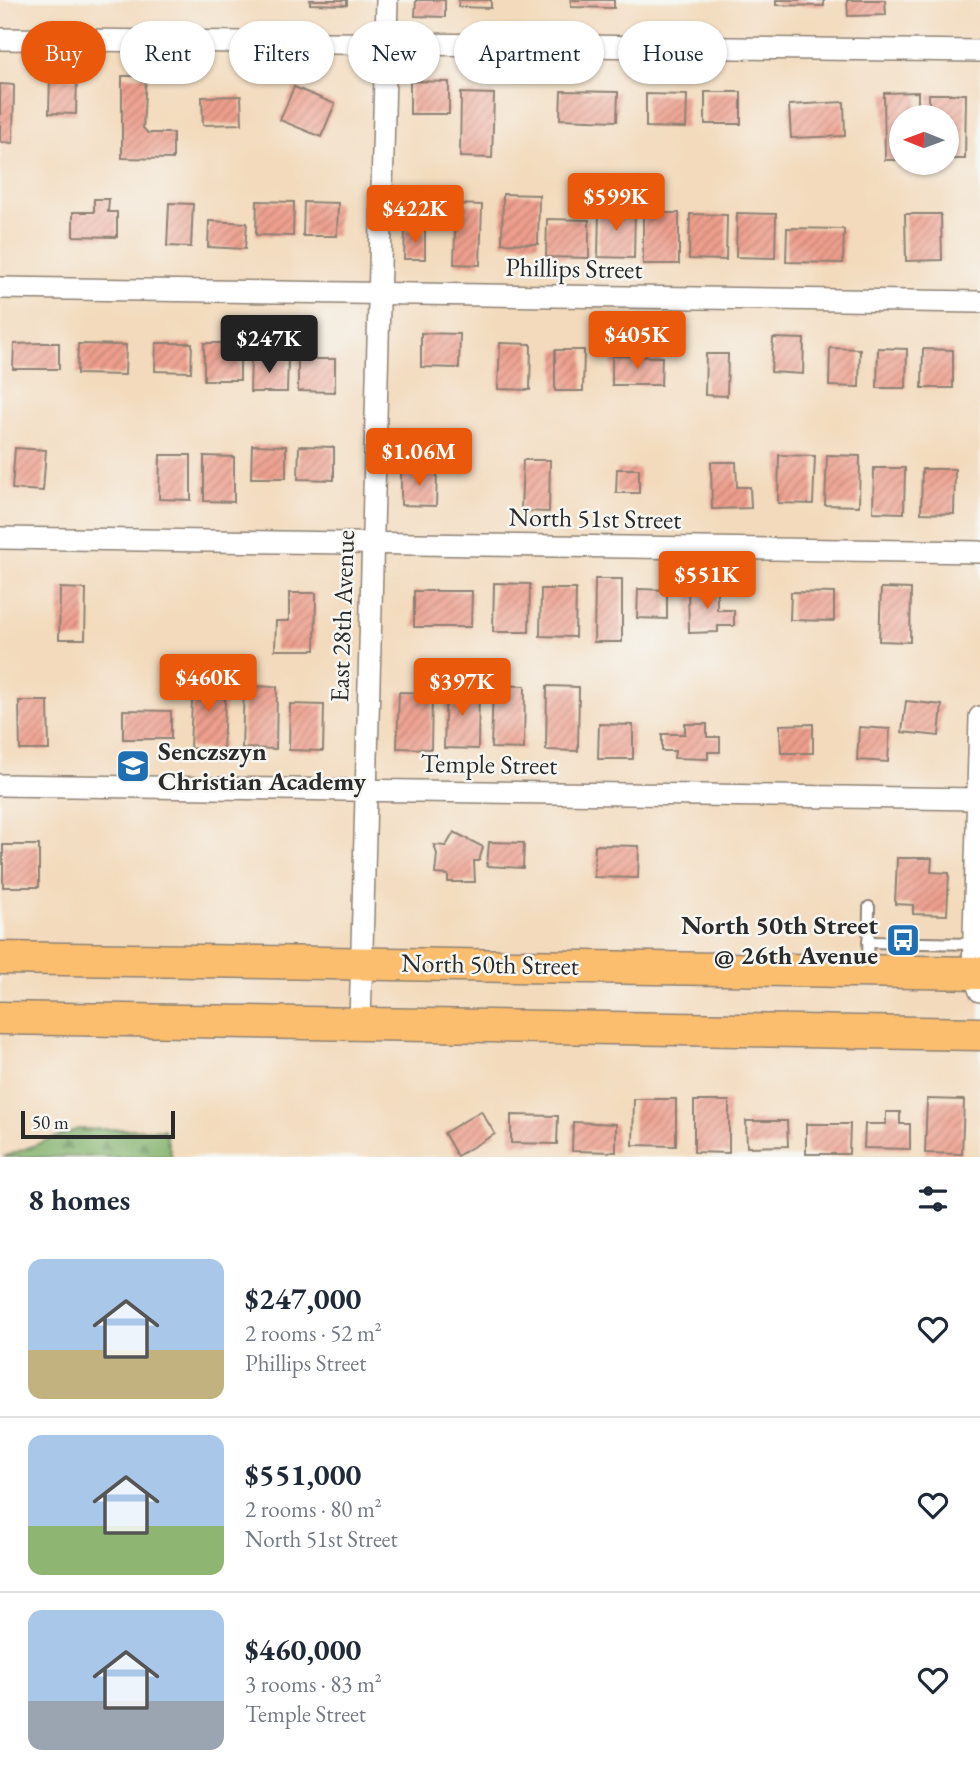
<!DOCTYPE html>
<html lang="en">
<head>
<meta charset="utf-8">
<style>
	body { margin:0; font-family:"EB Garamond",serif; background:#f6f6f7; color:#1f2937; height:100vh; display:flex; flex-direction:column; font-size:26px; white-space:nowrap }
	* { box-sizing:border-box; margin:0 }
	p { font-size:23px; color:#747a83 }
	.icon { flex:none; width:38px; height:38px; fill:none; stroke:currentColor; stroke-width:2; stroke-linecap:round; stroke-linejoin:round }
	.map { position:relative; height:1157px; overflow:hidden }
	.side { display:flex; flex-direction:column; background:#fff; flex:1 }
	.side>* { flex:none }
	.banner { position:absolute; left:21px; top:21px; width:938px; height:63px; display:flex; gap:14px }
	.needle { width:46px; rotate:271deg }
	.controls { position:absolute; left:889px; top:105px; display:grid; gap:14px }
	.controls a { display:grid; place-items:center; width:70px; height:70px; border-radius:50%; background:#fff; box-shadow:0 2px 5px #0004; font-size:35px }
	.scale { position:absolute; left:21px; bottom:18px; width:154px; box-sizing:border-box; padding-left:7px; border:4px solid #2b2b2b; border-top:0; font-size:19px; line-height:24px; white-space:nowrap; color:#2b2b2b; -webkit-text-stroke:5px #f6f6f2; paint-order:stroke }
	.price { position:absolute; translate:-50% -60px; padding:0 16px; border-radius:7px; background:#ea580c; color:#fff; font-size:23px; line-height:46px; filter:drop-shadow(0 2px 4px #0008) }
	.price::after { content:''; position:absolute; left:50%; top:42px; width:21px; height:16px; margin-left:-10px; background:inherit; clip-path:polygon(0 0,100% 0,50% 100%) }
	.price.on { background:#222; color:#fff }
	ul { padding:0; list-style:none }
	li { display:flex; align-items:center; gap:21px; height:175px; padding:0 28px }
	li+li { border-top:2px solid #e0e1e3 }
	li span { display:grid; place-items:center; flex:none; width:196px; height:140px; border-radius:14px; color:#555 }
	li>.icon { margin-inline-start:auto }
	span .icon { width:84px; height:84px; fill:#fffc; stroke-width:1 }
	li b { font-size:30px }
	h2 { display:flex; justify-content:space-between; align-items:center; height:84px; padding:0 28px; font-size:30px }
	.tag { padding:0 24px; border-radius:32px; background:#fff; box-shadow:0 2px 5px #0004; font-size:24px; line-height:63px }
	.tag.on { background:#ea580c; color:#fff }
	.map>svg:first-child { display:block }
</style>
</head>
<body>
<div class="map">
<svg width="980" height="1157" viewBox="0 0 980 1157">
	<defs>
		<pattern id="forest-firs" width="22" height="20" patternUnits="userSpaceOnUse" patternTransform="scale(1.75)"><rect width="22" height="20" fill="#81b16b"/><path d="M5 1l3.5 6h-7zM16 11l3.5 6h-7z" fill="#6a9058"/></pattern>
		<pattern id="building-hatch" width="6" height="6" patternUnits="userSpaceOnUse" patternTransform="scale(1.75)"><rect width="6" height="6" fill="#ee9f8d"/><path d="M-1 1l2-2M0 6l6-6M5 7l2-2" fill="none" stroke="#c18273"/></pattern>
	</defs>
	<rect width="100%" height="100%" fill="#f6f6f2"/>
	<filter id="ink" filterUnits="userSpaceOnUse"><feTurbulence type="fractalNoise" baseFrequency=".0143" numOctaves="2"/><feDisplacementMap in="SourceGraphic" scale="14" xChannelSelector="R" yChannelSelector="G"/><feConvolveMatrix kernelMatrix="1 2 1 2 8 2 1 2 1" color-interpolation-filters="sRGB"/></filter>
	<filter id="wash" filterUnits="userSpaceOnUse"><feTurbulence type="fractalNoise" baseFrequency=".00686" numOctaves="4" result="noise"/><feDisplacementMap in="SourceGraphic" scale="28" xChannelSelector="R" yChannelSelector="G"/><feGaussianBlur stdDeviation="1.57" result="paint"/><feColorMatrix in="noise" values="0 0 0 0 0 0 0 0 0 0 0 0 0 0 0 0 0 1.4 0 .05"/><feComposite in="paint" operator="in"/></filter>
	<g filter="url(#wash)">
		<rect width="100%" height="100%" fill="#f3dabc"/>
		<polygon fill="url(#forest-firs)" stroke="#566e4b" stroke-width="2" points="78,1129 164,1129 172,1157 3,1157"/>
		<g id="blocks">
			<g fill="url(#building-hatch)">
				<polygon points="310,0 347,0 347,5 310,4"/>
				<polygon points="416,0 445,0 445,17 415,16"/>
				<polygon points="459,0 491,0 491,8 458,7"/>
				<polygon points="571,0 614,0 614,8 571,7"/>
				<polygon points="776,0 824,0 824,6 776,5"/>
				<polygon points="847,0 885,0 886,15 848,16"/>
				<polygon points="122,76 146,76 143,128 148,133 173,133 173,159 122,158"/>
				<polygon points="50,77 77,78 76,114 49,113"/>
				<polygon points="410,81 449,82 449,114 410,114"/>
				<polygon points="0,84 14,85 13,143 0,142"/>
				<polygon points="294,87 335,104 321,137 280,120"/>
				<polygon points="561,91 618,92 617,121 560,119"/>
				<rect x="705" y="92" width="36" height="32"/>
				<polygon points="918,92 918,117 901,117 901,160 885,160 884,93"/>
				<polygon points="461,93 494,94 492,158 460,157"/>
				<polygon points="646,94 687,95 686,128 646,127"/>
				<polygon points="929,94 966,94 965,159 947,159 947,117 929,117"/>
				<polygon points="241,96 242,124 203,125 202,97"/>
				<polygon points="844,102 845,136 791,138 789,105"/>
				<polygon points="503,194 539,195 538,244 502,243"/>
				<polygon points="94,199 109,199 108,212 117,212 117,237 73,236 73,212 94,212"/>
				<polygon points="257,201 294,202 293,236 256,235"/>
				<polygon points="304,202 338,203 337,236 303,236"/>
				<polygon points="169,203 193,204 191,247 167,246"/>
				<polygon points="456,204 482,205 480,265 454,264"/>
				<polygon points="599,209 635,210 634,258 598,257"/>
				<rect x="643" y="213" width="36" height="51"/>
				<polygon points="737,213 776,214 775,258 736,257"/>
				<polygon points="690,214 727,215 726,260 689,259"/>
				<polygon points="905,214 941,214 942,260 906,261"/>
				<polygon points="547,219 589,220 589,258 546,257"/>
				<polygon points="209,221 247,223 245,249 208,247"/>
				<polygon points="787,228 844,229 843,263 786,262"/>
				<polygon points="405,230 425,231 425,259 404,259"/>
				<polygon points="421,333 460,334 459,368 421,367"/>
				<polygon points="773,338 804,339 803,374 771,372"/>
				<polygon points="42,343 59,343 59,369 13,369 14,344"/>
				<polygon points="156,343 192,343 191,372 155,371"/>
				<rect x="204" y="343" width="36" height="37"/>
				<polygon points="500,343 531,344 530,390 498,389"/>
				<polygon points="78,344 126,345 125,375 77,374"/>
				<polygon points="830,348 860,349 859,387 829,386"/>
				<polygon points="878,348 907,349 906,388 877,388"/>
				<polygon points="923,349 953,350 953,388 922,388"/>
				<polygon points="555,350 584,350 583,391 555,391"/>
				<polygon points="706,354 728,354 727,396 705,395"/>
				<polygon points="612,356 662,357 661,385 612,385"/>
				<polygon points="251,358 288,359 287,392 250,392"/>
				<polygon points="298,359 335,359 335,392 298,391"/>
				<polygon points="252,445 286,446 286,478 251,478"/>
				<polygon points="299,446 334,447 334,480 298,479"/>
				<polygon points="15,448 46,450 43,491 12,489"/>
				<polygon points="160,455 191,455 191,500 159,499"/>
				<polygon points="779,455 815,456 813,504 778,503"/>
				<polygon points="827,455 860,456 859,506 825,505"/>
				<polygon points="204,456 234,457 234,502 204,501"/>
				<polygon points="523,460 550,460 549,512 521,511"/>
				<polygon points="711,462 736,462 737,487 750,487 751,508 712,509"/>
				<polygon points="874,468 905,468 904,513 873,512"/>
				<polygon points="617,469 639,469 639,493 616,493"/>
				<polygon points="922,469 955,469 954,514 921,513"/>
				<polygon points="401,470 437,471 436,506 401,505"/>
				<polygon points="595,579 622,579 622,642 594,642"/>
				<polygon points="494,583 530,584 529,632 493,632"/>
				<polygon points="688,587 717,587 717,610 734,610 734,626 718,626 718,632 689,633"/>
				<polygon points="60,588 86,589 85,639 59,639"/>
				<polygon points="881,588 911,589 910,642 879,641"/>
				<polygon points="541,589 576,589 575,637 540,636"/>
				<polygon points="638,589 667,590 667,619 637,618"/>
				<polygon points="414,591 472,591 471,627 414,627"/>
				<polygon points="791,592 834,593 834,621 790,620"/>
				<polygon points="289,593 316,593 315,650 275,650 276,621 289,621"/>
				<polygon points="193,678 226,679 223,750 190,748"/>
				<polygon points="493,685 525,686 524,749 491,748"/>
				<polygon points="244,686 277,687 276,749 242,748"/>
				<polygon points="446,686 479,687 478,749 444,748"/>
				<polygon points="547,686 579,687 578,751 546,750"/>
				<polygon points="399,692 432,693 431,749 397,748"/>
				<polygon points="19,701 48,701 49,750 20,750"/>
				<polygon points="906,701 942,705 939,736 902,732"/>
				<polygon points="290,704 324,705 323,751 289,750"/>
				<polygon points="123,710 171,711 171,739 123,739"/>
				<polygon points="599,724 633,725 633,759 598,759"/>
				<polygon points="685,724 707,724 707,737 720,737 720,752 708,752 708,759 674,758 675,751 662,751 662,734 685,734"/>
				<polygon points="813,724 813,753 781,753 780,725"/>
				<polygon points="859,727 890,729 888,762 857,760"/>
				<polygon points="454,832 483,847 479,861 474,861 475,882 448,882 448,875 435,874 437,854 434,845 446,846"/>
				<polygon points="489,842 524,843 523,868 487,866"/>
				<rect x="3" y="845" width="36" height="42"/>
				<polygon points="595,845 639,846 638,878 594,877"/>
				<polygon points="897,858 932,858 931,872 949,873 947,915 913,914 913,905 895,904"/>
				<polygon points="634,1099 676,1099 676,1146 633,1145"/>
				<polygon points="927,1099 964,1100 962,1154 925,1153"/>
				<polygon points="694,1101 729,1101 729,1153 694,1152"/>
				<polygon points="481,1111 495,1134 457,1156 444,1133"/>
				<polygon points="886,1112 900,1112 900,1124 910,1124 910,1149 864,1148 865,1124 886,1124"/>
				<polygon points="511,1115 558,1116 557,1144 511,1143"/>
				<polygon points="746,1121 787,1121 788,1146 747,1147"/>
				<polygon points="573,1122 616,1124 616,1152 572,1151"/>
				<polygon points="806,1124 850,1124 849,1154 806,1154"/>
			</g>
		</g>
	</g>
	<g filter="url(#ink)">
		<use href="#blocks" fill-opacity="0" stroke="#8f8274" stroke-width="2"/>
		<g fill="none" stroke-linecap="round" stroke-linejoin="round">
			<g stroke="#8f8274" stroke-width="14">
				<g id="service">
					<polyline points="868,942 974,944"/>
					<polyline points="868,968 869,907"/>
				</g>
			</g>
			<g stroke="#8f8274" stroke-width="24">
				<g id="minor">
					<polyline points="0,39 980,51"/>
					<polyline points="0,288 980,302"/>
					<polyline points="0,538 980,552"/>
					<polyline points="980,717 973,972 980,991"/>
					<polyline points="0,785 978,799"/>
					<polyline points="360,1024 387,0"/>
				</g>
			</g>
			<g stroke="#8f8274" stroke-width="35">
				<g id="primary">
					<polyline points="0,958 980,973"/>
					<polyline points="0,1018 980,1034"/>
				</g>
			</g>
			<use href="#service" stroke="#fff" stroke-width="10"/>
			<use href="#minor" stroke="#fff" stroke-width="21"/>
			<use href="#primary" stroke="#fbbe6e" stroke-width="32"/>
		</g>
	</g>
	<defs>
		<g id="school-square" transform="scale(1.75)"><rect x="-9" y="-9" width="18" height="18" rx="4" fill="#1f6fb2" stroke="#f6f6f2"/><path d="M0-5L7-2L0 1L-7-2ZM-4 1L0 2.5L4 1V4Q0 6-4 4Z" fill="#fff"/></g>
		<g id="bus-square" transform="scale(1.75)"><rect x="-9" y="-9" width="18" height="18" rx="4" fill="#1f6fb2" stroke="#f6f6f2"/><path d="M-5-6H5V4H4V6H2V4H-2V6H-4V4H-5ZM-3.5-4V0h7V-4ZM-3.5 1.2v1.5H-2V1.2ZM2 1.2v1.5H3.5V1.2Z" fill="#fff"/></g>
	</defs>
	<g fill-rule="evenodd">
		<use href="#school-square" x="133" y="766"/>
		<use href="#bus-square" x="903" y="940"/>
	</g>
	<g text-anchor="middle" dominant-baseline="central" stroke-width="5" stroke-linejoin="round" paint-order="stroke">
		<g font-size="26" fill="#2b2b2b" stroke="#f6f6f2">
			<text transform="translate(574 268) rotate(1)">Phillips Street</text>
			<text transform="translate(595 518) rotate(1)">North 51st Street</text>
			<text transform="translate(342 616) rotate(-88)">East 28th Avenue</text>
			<text transform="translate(489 764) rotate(1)">Temple Street</text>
			<text transform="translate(490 964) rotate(1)">North 50th Street</text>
		</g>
		<g font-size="26" font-weight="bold" fill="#2b2b2b" stroke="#f6f6f2" text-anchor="start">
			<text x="158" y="751">Senczszyn<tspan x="158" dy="30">Christian Academy</tspan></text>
			<text x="878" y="925" text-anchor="end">North 50th Street<tspan x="878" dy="30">@ 26th Avenue</tspan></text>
		</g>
	</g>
</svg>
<div class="controls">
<a><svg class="needle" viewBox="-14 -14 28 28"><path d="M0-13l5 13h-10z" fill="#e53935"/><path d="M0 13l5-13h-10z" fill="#747a83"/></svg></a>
</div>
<div class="scale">50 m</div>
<b class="price" style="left:616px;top:233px">$599K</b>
<b class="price" style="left:415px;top:245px">$422K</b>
<b class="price" style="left:637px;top:371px">$405K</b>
<b class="price on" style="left:269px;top:375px">$247K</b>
<b class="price" style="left:419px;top:488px">$1.06M</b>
<b class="price" style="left:707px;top:611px">$551K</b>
<b class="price" style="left:208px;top:714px">$460K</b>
<b class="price" style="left:462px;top:718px">$397K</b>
<div class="banner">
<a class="tag on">Buy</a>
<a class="tag">Rent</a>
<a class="tag">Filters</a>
<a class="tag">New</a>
<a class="tag">Apartment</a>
<a class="tag">House</a>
</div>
</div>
<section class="side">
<h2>8 homes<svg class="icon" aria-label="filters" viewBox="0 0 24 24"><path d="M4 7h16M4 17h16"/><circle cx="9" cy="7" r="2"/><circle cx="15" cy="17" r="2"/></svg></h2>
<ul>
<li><span style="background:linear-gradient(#a9c7e8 65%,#c2b280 0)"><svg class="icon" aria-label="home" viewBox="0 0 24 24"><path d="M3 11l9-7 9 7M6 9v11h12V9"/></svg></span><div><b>$247,000</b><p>2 rooms · 52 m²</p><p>Phillips Street</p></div><svg class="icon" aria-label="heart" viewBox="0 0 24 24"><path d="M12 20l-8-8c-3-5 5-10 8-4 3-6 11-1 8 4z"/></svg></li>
<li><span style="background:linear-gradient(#a9c7e8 65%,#8fb573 0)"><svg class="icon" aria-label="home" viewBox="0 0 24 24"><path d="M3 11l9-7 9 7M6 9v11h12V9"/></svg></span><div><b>$551,000</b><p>2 rooms · 80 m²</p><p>North 51st Street</p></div><svg class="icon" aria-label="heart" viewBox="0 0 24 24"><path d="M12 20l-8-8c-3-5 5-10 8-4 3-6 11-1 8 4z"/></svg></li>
<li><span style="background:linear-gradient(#a9c7e8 65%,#9aa5b1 0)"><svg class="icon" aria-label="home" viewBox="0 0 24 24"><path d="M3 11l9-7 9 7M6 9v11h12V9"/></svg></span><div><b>$460,000</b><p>3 rooms · 83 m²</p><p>Temple Street</p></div><svg class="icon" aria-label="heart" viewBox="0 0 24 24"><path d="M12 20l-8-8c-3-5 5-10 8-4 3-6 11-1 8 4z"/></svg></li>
</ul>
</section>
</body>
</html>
